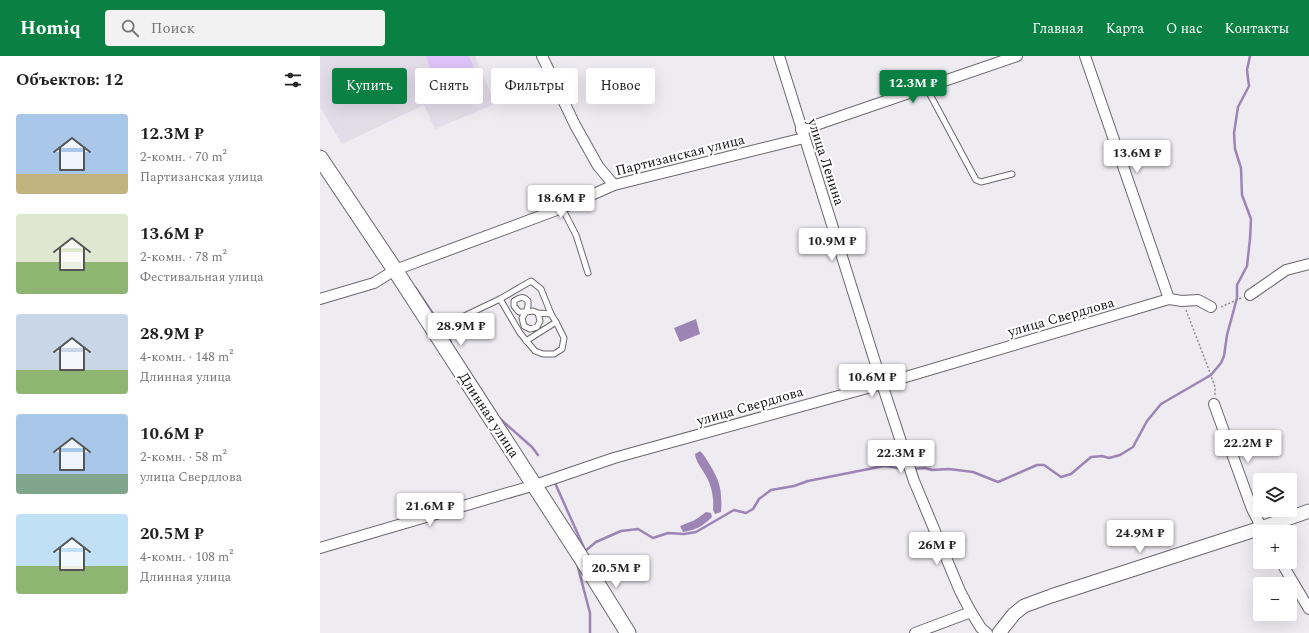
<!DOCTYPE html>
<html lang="ru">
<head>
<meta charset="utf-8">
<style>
	body { margin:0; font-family:Spectral,serif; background:#f2f2f2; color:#222; height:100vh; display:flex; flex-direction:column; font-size:15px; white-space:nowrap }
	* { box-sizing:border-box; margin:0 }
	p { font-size:13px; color:#767676 }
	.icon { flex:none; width:22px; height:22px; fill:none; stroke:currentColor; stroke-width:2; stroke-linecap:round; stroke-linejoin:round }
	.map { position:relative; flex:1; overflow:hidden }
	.side { display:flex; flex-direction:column; background:#fff; width:320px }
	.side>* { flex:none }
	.top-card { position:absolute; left:12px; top:12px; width:380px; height:36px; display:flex; gap:8px }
	.buttons { position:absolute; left:933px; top:417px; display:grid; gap:8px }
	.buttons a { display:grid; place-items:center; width:44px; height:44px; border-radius:4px; background:#fff; box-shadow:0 4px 16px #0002; font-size:20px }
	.price { position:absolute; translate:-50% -34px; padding:0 9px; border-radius:4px; background:#fff; color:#222; font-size:13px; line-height:26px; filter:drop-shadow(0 1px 2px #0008) }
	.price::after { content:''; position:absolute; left:50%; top:24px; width:12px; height:9px; margin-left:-6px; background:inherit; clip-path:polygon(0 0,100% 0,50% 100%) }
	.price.active { background:#0b8043; color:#fff }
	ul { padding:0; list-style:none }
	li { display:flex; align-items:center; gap:12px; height:100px; padding:0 16px }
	li span { display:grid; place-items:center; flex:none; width:112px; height:80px; border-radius:4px; color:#555 }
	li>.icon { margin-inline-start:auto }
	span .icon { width:48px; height:48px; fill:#fffc; stroke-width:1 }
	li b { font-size:17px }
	h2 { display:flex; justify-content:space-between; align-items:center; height:48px; padding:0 16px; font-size:17px }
	.pill { padding:0 14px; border-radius:4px; background:#fff; box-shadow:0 4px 16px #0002; font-size:14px; line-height:36px }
	.pill.active { background:#0b8043; color:#fff }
	header { display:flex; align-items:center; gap:24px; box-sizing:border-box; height:56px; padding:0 20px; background:#0b8043; color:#fff }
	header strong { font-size:19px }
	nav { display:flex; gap:22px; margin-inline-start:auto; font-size:14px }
	.search { width:280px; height:36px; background:#f2f2f2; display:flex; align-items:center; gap:10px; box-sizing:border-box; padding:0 14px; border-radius:4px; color:#767676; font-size:15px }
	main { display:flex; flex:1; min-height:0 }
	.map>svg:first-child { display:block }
</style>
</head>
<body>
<header>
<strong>Homiq</strong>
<div class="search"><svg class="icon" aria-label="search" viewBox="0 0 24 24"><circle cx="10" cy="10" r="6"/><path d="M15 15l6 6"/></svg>Поиск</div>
<nav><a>Главная</a><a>Карта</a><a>О нас</a><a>Контакты</a></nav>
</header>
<main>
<section class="side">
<h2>Объектов: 12<svg class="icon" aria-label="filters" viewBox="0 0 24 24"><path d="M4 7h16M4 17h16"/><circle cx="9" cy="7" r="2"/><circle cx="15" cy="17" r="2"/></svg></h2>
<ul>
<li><span style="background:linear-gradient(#a9c7e8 75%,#c2b280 0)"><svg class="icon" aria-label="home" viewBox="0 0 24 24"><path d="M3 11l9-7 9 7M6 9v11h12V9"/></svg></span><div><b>12.3M ₽</b><p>2-комн. · 70 m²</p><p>Партизанская улица</p></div></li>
<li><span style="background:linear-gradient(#dfe7d0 60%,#8fb573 0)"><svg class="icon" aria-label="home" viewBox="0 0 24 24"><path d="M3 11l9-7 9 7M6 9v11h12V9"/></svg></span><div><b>13.6M ₽</b><p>2-комн. · 78 m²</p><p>Фестивальная улица</p></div></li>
<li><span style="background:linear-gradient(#c9d6e8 70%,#8fb573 0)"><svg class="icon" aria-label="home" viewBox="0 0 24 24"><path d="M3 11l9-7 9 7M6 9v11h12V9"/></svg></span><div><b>28.9M ₽</b><p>4-комн. · 148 m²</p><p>Длинная улица</p></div></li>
<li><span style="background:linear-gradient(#a9c7e8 75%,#7fa58c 0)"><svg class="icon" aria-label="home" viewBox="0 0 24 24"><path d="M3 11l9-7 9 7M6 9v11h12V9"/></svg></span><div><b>10.6M ₽</b><p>2-комн. · 58 m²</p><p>улица Свердлова</p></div></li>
<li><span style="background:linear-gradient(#bfe0f5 65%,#8fb573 0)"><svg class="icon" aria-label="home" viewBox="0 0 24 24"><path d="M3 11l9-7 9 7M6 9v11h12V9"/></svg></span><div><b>20.5M ₽</b><p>4-комн. · 108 m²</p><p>Длинная улица</p></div></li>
</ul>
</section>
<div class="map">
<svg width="989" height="577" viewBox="0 0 989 577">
	<rect width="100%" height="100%" fill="#eeebf1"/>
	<polygon fill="#e3ddea" points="0,0 155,0 175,48 115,73 104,49 22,88 0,51"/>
	<path fill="#dec4f9" d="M106 0H149C151 6 155 12 155 18 155 36 132 44 120 32 113 24 110 10 106 0Z"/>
	<g fill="#9c84b5">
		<polygon points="376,263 380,278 360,286 354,272"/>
		<path d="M380 395 383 398C397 420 403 428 401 456L395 458 393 454C394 443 392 430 386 420 382 412 376 407 375 398Z"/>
		<path d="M386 456 391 457 392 461C383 470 376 474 363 476L360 470 375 464Z"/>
	</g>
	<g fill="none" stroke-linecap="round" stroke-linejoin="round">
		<g stroke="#9c84b5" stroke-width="2.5">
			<polyline points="95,231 120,268"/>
			<polyline points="123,273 131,286"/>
			<polyline points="178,361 212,391 218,399"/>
			<polyline points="593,413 605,412 612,414 629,413 653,416 678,426 717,409 724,409 741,421 751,418 771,401 782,400 789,402 800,399 813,391 827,365 841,348 891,319 901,307 904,300 907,279 917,242 917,229 927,210 930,183 931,163 922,139 921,112 915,93 914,77 918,51 929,30 927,14 930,0"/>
			<polyline points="235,427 265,494"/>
			<path d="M264 496 276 486 301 475 318 473 333 482 348 477 364 478 376 476 414 454 426 457 433 453 439 443 451 434 474 430 488 425 564 410C574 410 578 414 588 413"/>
			<polyline points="257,508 270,557 270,577"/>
		</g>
		<g stroke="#6a676d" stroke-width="7">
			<g id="service">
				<polyline points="606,31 656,124 661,126 692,118"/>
				<polyline points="242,152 256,179 268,217"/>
				<polyline points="231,258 221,233 211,225 180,243 200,277 215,295 223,298 234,298 242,293 244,282 236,266"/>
				<polyline points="115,274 180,243"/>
				<path d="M206 285 236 266 231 258 218 257 213 255 206 256H199L194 250V245C200 241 203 240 208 245 209 252 206 256 202 262L204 270 210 273 217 271 220 265 218 257"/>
			</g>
		</g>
		<g stroke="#6a676d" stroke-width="12">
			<g id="minor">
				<polyline points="222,0 255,69 278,110 294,129"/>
				<polyline points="459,0 562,328 594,425 640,535 651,556 661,572 667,577"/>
				<polyline points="765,0 849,243"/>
				<polyline points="481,74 697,0"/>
				<polyline points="930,239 966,214 989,208"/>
				<polyline points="0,243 54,227 75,214 242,152 294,129 484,82"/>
				<polyline points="894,348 932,453 944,476"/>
				<polyline points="0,492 215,429 294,402 562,328 849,243 862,245 878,244 891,251"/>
				<polyline points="961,506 989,553"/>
				<polyline points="595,577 651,556"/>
			</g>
		</g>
		<g stroke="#6a676d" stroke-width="15">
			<polyline id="tertiary" points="679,577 694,558 704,550 731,540 941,472 989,455"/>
		</g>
		<g stroke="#6a676d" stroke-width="17">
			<polyline id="secondary" points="0,102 75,214 262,503 308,577"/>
		</g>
		<g stroke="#8f8c91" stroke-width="1.5" stroke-dasharray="2 2" stroke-linecap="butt">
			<polyline points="901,251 921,242"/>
			<polyline points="866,254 889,314 895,331 895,339"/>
		</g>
		<use href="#service" stroke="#fff" stroke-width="5"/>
		<use href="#minor" stroke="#fff" stroke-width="10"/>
		<use href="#tertiary" stroke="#fff" stroke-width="13"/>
		<use href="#secondary" stroke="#fff" stroke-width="15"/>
	</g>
	<g text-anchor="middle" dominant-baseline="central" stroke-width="4" stroke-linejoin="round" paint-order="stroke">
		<g font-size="14" fill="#0e0d10" stroke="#fff">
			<text transform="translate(360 99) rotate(-14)">Партизанская улица</text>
			<text transform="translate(506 106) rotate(72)">улица Ленина</text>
			<text transform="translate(741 261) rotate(-16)">улица Свердлова</text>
			<text transform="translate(430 350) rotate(-16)">улица Свердлова</text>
			<text transform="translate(169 359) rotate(57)">Длинная улица</text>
		</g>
	</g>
</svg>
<div class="buttons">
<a><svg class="icon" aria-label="layers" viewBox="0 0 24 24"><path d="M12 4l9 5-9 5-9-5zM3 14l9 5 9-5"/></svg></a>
<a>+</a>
<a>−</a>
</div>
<b class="price active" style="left:593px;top:48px">12.3M ₽</b>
<b class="price" style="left:817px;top:118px">13.6M ₽</b>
<b class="price" style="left:241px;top:163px">18.6M ₽</b>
<b class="price" style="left:512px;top:206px">10.9M ₽</b>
<b class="price" style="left:141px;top:291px">28.9M ₽</b>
<b class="price" style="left:552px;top:342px">10.6M ₽</b>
<b class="price" style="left:928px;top:408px">22.2M ₽</b>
<b class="price" style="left:581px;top:418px">22.3M ₽</b>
<b class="price" style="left:110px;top:471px">21.6M ₽</b>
<b class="price" style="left:820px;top:498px">24.9M ₽</b>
<b class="price" style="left:617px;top:510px">26M ₽</b>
<b class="price" style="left:296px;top:533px">20.5M ₽</b>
<div class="top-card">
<a class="pill active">Купить</a>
<a class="pill">Снять</a>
<a class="pill">Фильтры</a>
<a class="pill">Новое</a>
</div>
</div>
</main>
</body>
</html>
